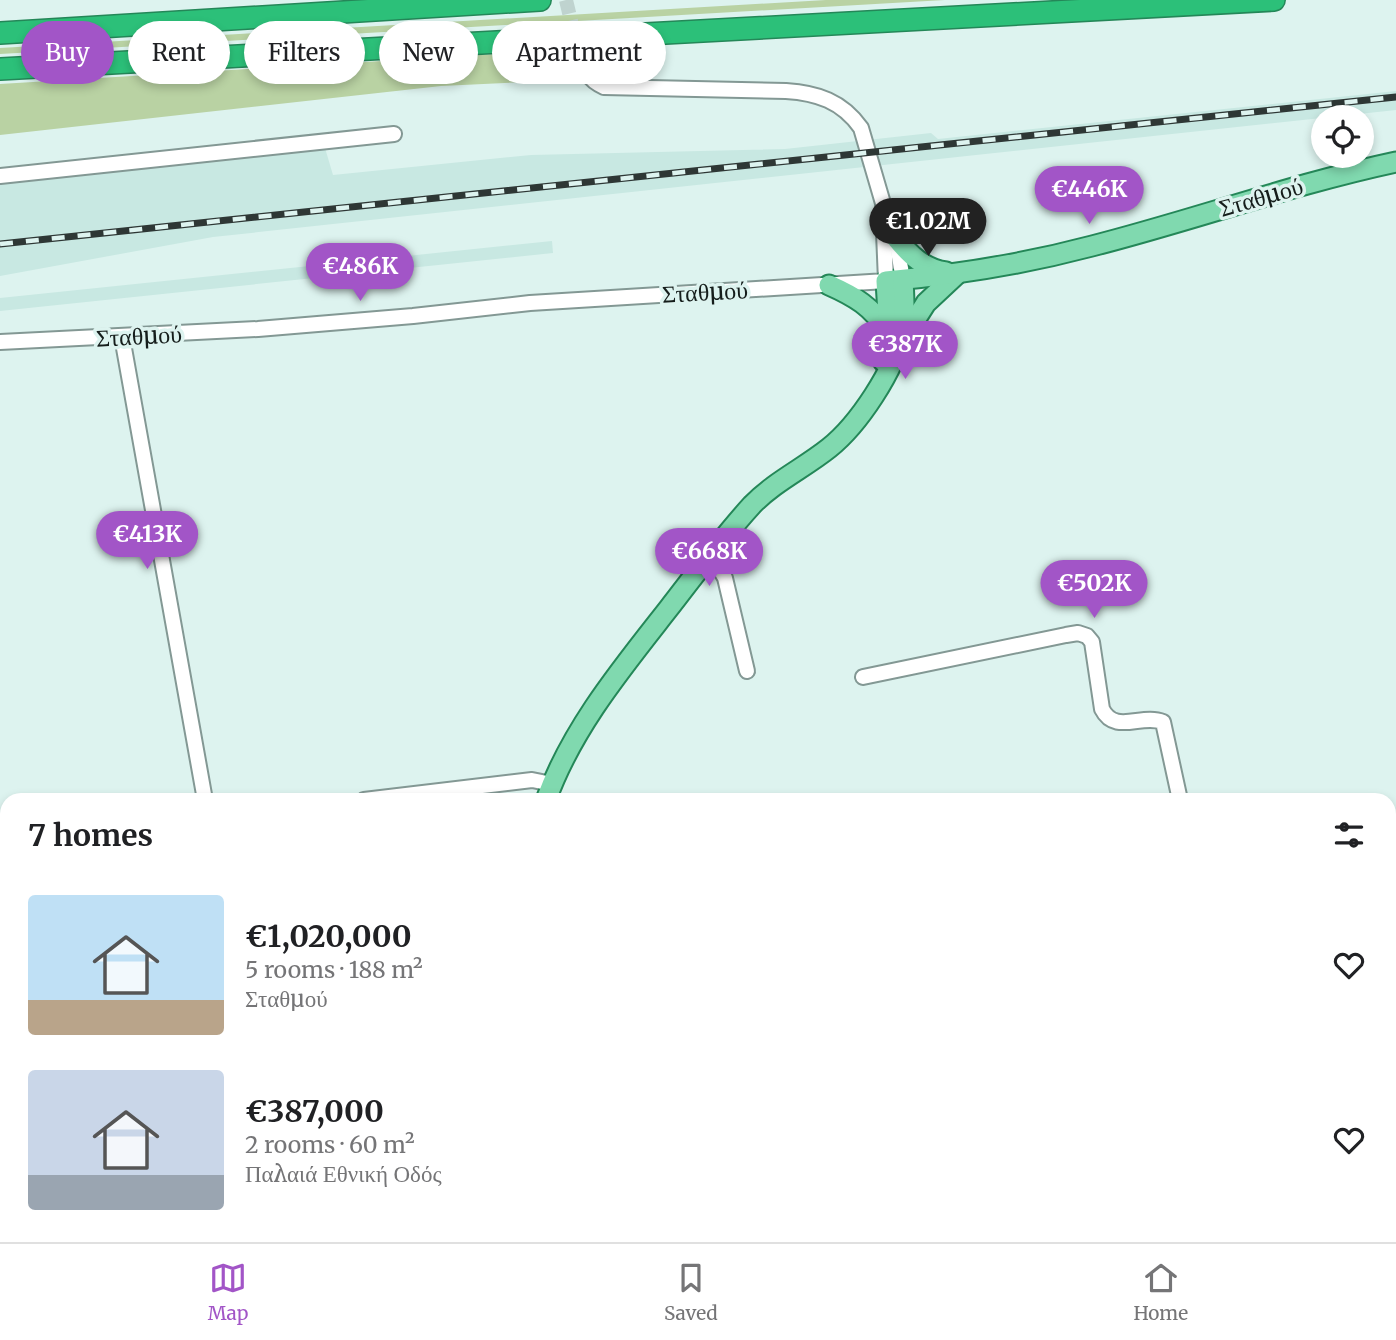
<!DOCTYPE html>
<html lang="en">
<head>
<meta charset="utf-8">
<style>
	body { margin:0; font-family:Merriweather,serif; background:#f6f6f6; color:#202124; height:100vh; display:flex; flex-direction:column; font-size:26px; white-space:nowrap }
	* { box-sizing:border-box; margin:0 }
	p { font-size:23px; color:#757577 }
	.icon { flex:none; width:38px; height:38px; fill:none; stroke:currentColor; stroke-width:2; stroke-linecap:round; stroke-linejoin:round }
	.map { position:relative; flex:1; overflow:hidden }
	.side { position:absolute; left:0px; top:793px; width:1396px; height:450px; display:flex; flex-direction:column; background:#fff; border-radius:21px 21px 0 0; box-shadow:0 4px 10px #0003 }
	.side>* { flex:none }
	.guide { position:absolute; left:21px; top:21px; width:700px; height:63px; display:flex; gap:14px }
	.controls { position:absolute; left:1311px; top:105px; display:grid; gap:14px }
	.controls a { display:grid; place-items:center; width:63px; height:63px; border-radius:50%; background:#fff; box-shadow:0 4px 10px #0003; font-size:35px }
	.price { position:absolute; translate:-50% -60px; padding:0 16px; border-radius:24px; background:#a255c7; color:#fff; font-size:23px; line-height:46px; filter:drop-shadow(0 2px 4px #0008) }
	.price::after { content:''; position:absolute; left:50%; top:42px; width:21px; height:16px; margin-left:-10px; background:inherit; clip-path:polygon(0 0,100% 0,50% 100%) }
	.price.on { background:#222; color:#fff }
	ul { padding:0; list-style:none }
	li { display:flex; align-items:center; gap:21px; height:175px; padding:0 28px }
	li span { display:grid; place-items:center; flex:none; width:196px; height:140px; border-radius:7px; color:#555 }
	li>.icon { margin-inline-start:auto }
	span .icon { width:84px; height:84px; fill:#fffc; stroke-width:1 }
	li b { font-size:30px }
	h2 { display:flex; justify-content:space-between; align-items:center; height:84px; padding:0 28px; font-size:30px }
	.chip { padding:0 24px; border-radius:32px; background:#fff; box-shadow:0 4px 10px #0003; font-size:24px; line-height:63px }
	.chip.on { background:#a255c7; color:#fff }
	.dock { display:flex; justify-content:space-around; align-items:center; height:98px; border-top:2px solid #e0e0e0; background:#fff; font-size:19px; color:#757577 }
	.dock a { display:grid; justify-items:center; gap:4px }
	.dock .on { color:#a255c7 }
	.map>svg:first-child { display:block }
</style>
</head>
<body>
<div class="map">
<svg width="1396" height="1242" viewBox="0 0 1396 1242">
	<rect width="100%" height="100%" fill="#ddf3ef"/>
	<g fill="#c8e8e2">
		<polygon points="1396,91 1396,110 213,237 0,276 0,182 325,148 333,175 531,155 785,149 931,133 938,139"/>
		<polygon points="552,241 553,253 0,311 0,298"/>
	</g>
	<g fill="#b9d2a3">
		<polygon points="826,0 945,0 0,54 0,48"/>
		<path d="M562 50C564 66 562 73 548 81L441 86 0 135V84Z"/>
	</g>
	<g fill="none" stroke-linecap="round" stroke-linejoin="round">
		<polyline stroke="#579ac0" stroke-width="4.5" points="624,1242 626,1236"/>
		<polyline stroke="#bfd3cf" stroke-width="14" stroke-dasharray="14 7" stroke-linecap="butt" points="566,0 577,46"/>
		<g stroke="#839894" stroke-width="18">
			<g id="minor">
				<path d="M579 53C583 69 588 80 604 87L786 91C817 93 842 101 861 128L887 217"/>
				<polyline points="0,176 394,134"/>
				<polyline points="896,239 903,280"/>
				<polyline points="122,337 205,800"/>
				<polyline points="0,342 258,329 413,316 530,303 886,281 883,208"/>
				<polyline points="710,552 725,578 747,671"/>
				<path d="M863 677 1066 635 1078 633 1087 636 1092 642 1102 709C1115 735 1142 713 1163 722L1180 800"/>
				<polyline points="364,800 532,780 552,784"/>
				<polyline points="1390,960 1396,957"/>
				<polyline points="1390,1043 1396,1034"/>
				<polyline points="1256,1242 1260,1236"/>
			</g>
		</g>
		<g stroke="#248758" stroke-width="23">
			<g id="major">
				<path d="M896 238C910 255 924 269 946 272"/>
				<path d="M829 285C854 296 873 307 887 331"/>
				<polyline points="905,336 926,303 957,274"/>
				<path d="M883 361 888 314 886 281C956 275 1024 264 1092 246 1194 220 1293 184 1396 162"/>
				<path d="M546 800C572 728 622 668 669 608 697 572 721 539 752 505 774 482 804 468 829 448 858 425 895 370 902 333 905 315 904 298 903 280"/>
				<polyline points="410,1242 412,1236"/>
			</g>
		</g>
		<g stroke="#248758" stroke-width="24">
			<g id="highway">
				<polyline points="0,33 540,0"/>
				<polyline points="0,69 1274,0"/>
			</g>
		</g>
		<use href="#minor" stroke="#fff" stroke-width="14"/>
		<use href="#major" stroke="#80d9af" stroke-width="19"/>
		<use href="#highway" stroke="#2cc079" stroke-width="21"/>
		<g stroke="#2e3735" stroke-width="7">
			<polyline id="rail" points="0,244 1396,97"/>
		</g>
		<use href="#rail" stroke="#ddf3ef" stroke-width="4.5" stroke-dasharray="13" stroke-linecap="butt"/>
	</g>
	<g text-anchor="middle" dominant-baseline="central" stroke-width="7" stroke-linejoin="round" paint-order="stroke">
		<g font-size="24" fill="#151d1b" stroke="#ddf3ef">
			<text transform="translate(1261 197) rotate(-16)">Σταθμού</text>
			<text transform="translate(705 292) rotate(-3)">Σταθμού</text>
			<text transform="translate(139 336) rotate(-3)">Σταθμού</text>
		</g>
	</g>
</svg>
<div class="controls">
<a><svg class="icon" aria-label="locate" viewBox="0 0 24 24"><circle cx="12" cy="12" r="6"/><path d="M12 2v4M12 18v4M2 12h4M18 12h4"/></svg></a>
</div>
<b class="price" style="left:1089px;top:226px">€446K</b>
<b class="price on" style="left:928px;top:258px">€1.02M</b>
<b class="price" style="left:360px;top:303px">€486K</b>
<b class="price" style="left:905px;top:381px">€387K</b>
<b class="price" style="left:147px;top:571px">€413K</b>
<b class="price" style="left:709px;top:588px">€668K</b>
<b class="price" style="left:1094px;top:620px">€502K</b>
<div class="guide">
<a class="chip on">Buy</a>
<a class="chip">Rent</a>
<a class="chip">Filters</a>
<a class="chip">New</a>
<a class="chip">Apartment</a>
</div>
<section class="side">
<h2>7 homes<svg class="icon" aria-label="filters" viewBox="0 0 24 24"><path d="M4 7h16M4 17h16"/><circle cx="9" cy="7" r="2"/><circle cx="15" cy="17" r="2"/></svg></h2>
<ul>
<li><span style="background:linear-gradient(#bfe0f5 75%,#b9a48a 0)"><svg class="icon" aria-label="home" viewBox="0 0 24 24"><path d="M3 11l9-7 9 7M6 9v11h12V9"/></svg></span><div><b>€1,020,000</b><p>5 rooms · 188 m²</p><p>Σταθμού</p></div><svg class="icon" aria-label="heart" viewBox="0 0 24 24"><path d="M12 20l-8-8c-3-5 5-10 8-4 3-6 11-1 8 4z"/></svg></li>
<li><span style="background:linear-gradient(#c9d6e8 75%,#9aa5b1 0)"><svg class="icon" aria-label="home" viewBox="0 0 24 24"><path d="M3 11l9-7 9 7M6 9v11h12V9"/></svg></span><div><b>€387,000</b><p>2 rooms · 60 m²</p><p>Παλαιά Εθνική Οδός</p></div><svg class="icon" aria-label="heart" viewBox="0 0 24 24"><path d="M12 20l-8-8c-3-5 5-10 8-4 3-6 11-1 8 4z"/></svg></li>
</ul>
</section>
</div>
<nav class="dock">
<a class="on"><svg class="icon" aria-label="map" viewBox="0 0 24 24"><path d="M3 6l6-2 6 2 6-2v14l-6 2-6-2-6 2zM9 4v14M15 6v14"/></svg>Map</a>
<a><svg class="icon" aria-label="saved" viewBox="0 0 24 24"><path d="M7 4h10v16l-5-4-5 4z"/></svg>Saved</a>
<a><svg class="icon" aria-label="home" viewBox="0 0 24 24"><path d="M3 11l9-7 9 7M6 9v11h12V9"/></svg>Home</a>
</nav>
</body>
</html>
